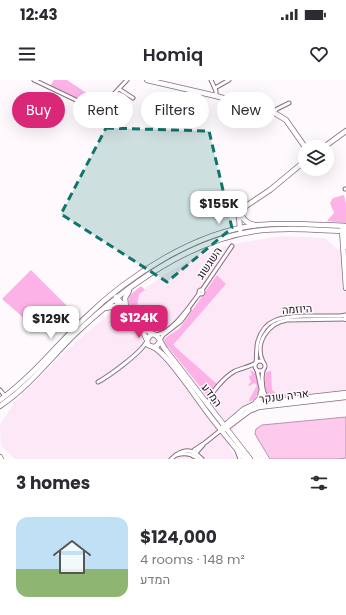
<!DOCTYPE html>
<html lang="en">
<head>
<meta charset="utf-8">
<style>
	body { margin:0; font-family:Poppins,Heebo,sans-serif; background:#f2f2f3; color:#2b2b33; height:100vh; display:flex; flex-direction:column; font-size:15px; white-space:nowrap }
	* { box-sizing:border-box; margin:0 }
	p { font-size:13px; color:#7c7c81 }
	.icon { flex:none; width:22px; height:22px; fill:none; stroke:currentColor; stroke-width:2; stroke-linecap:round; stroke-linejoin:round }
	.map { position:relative; height:379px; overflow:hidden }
	.sheet { display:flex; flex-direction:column; background:#fff; flex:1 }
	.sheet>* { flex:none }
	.top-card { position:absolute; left:12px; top:12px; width:322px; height:36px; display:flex; gap:8px }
	.buttons { position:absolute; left:298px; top:60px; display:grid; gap:8px }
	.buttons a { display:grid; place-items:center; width:36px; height:36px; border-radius:50%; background:#fff; box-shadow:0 4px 16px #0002; font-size:20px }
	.price { position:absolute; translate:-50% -34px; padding:0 9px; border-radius:8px; background:#fff; color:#222; font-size:13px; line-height:26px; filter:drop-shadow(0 1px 2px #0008) }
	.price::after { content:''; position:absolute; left:50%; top:24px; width:12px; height:9px; margin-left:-6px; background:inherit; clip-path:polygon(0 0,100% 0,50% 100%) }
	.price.current { background:#db2777; color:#fff }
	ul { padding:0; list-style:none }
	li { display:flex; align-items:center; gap:12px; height:100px; padding:0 16px }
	li span { display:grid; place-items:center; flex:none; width:112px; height:80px; border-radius:12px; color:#555 }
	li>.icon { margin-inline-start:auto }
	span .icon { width:48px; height:48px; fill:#fffc; stroke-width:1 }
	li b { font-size:17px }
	h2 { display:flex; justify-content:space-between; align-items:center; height:48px; padding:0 16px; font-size:17px }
	.chip { padding:0 14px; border-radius:18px; background:#fff; box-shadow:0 4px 16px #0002; font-size:14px; line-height:36px }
	.chip.current { background:#db2777; color:#fff }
	.status { display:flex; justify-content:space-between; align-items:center; height:28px; padding:0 20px; background:#fff; direction:ltr }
	.status svg { height:11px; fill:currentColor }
	header { display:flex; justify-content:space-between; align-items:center; height:52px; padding:0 16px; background:#fff; font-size:18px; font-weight:600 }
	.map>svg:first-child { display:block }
</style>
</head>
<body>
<div class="status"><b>12:43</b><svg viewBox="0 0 49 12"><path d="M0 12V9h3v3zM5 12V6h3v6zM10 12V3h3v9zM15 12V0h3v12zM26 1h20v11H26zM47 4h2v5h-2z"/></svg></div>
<header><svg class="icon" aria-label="menu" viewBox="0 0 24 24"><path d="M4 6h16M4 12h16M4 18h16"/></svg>Homiq<svg class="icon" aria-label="heart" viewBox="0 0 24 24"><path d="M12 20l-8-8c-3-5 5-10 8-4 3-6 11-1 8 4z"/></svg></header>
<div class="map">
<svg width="346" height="379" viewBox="0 0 346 379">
	<rect width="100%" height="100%" fill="#fef9fd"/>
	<polygon fill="#fce8f6" points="282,156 325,158 338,170 346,171 346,321 263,329 250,334 236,345 233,349 233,354 236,358 229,367 237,379 15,379 1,366 0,345 14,323 65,272 109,234 167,193 200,175 232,164"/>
	<g fill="#fcb2e7">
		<polygon points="54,0 67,0 88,14 106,21 103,28 101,30 98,29 50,6"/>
		<polygon points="344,115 346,124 346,143 327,141 334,133 330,123 333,118"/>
		<polygon points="31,190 68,227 40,252 2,219"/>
		<path d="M217 195 226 204 173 265 217 304 206 314 169 268 165 265 164 260C167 255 175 253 180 248Z"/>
		<polygon points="141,206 145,210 139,214 136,233 131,228 128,220 130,215"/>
		<path d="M250 290 257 294C258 305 262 316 250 322L249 320 257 305 254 303 250 306 248 305 251 302 249 296 252 295Z"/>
		<path d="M271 291 272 310 278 315 310 312V313L270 318C265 313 264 298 266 292Z"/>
	</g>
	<polygon fill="#fdc9ed" stroke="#ba93ae" points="346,337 346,378 338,379 270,379 255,354 256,349 262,345"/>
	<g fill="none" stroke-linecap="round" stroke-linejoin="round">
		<g stroke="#877080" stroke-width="5">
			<g id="street">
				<polyline points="34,0 101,32 104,31 112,16 127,0"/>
				<polyline points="211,0 216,11 216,16"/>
				<polyline points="215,8 229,0"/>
				<polyline points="119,9 133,18"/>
				<polyline points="273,32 277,29 289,23"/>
				<polyline points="345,109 346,109"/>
				<circle cx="201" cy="212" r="2"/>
				<polyline points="202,210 232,166"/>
				<path d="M156 255C173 252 189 227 199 214"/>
				<polyline points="160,260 163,255 181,241 189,230"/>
				<circle cx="260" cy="286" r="5"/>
				<path d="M263 282C254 263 268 243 287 240L346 239"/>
				<path d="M256 283C257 275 256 268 258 261 265 237 284 237 306 236 317 236 328 236 340 236L346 235"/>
				<polyline points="257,290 264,323"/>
				<path d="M263 290C261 299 262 316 270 321"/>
				<path d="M98 302C109 296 141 273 147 261"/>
				<polyline points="0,310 5,316"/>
				<path d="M208 324C209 313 226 296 235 291 242 288 249 287 256 283"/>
				<polyline points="237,371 240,379"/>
				<polyline points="195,374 203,365"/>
				<path d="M176 375C183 373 192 373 198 379"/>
				<polyline points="193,376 194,370 206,362 221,350"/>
				<path d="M171 379C182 369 191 367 202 379"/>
			</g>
		</g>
		<g stroke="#877080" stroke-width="6">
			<g id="secondary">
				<polyline points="147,0 216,16 273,32 286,40 305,67"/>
				<polyline points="324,67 346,51"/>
				<path d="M242 136C245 142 249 144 255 145"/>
				<polyline points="344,149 346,167"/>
				<polyline points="240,150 239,136 246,126 270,110 305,81"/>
				<polyline points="342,150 346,208"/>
				<polyline points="116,217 146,250 153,254"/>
				<polyline points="116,221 144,254 147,260"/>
				<polyline points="126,227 125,218 129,211"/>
				<polyline points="106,228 115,226 122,229"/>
				<polyline points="346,236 346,239"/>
				<path d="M160 261 157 266 153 267 148 265 147 260 151 254C160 254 160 263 165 269L250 379"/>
				<path d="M153 267C167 273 194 315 204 328 217 346 231 362 245 379"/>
				<path d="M0 320C32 297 57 265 85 238 129 195 196 152 258 145 288 142 317 145 346 146"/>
				<polyline points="256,322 260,318 261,312"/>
				<path d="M0 326C31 305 50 278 76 253 126 206 187 161 255 151 285 147 316 150 346 151"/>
				<polyline points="223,347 244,329 257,323 346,313"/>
				<polyline points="225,349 249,331 259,327 346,317"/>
				<polyline points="0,377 1,379"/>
			</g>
		</g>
		<use href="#street" stroke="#fff" stroke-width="3"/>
		<use href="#secondary" stroke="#fff" stroke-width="4.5"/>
	</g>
	<path fill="#0f766e" fill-opacity="0.2" stroke="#0f766e" stroke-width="3" stroke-dasharray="8 5" stroke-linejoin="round" d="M106 48 209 51 232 148 167 202 61 134Z"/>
	<g text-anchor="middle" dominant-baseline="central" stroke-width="3" stroke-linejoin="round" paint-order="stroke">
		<g font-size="11" fill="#1e151c" stroke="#fef9fd">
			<text transform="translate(209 183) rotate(-56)">השגשוג</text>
			<text transform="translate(297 229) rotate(-4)">היוזמה</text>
			<text transform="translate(212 315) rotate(53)">המדע</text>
			<text transform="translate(284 316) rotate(-7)">אריה שנקר</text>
		</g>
	</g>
</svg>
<div class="buttons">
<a><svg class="icon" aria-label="layers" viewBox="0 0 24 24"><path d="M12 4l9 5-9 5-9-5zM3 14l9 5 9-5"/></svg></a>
</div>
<b class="price" style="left:219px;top:145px">$155K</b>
<b class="price current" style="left:139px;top:259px">$124K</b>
<b class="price" style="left:51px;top:260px">$129K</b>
<div class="top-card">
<a class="chip current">Buy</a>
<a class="chip">Rent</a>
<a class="chip">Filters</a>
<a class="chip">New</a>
</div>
</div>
<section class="sheet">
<h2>3 homes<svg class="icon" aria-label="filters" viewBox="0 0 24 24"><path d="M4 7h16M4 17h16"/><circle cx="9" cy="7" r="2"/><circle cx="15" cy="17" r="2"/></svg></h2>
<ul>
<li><span style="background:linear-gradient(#bfe0f5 65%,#8fb573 0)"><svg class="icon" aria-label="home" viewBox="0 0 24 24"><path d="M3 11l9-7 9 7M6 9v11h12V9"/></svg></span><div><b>$124,000</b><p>4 rooms · 148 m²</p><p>המדע</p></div></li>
</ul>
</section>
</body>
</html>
